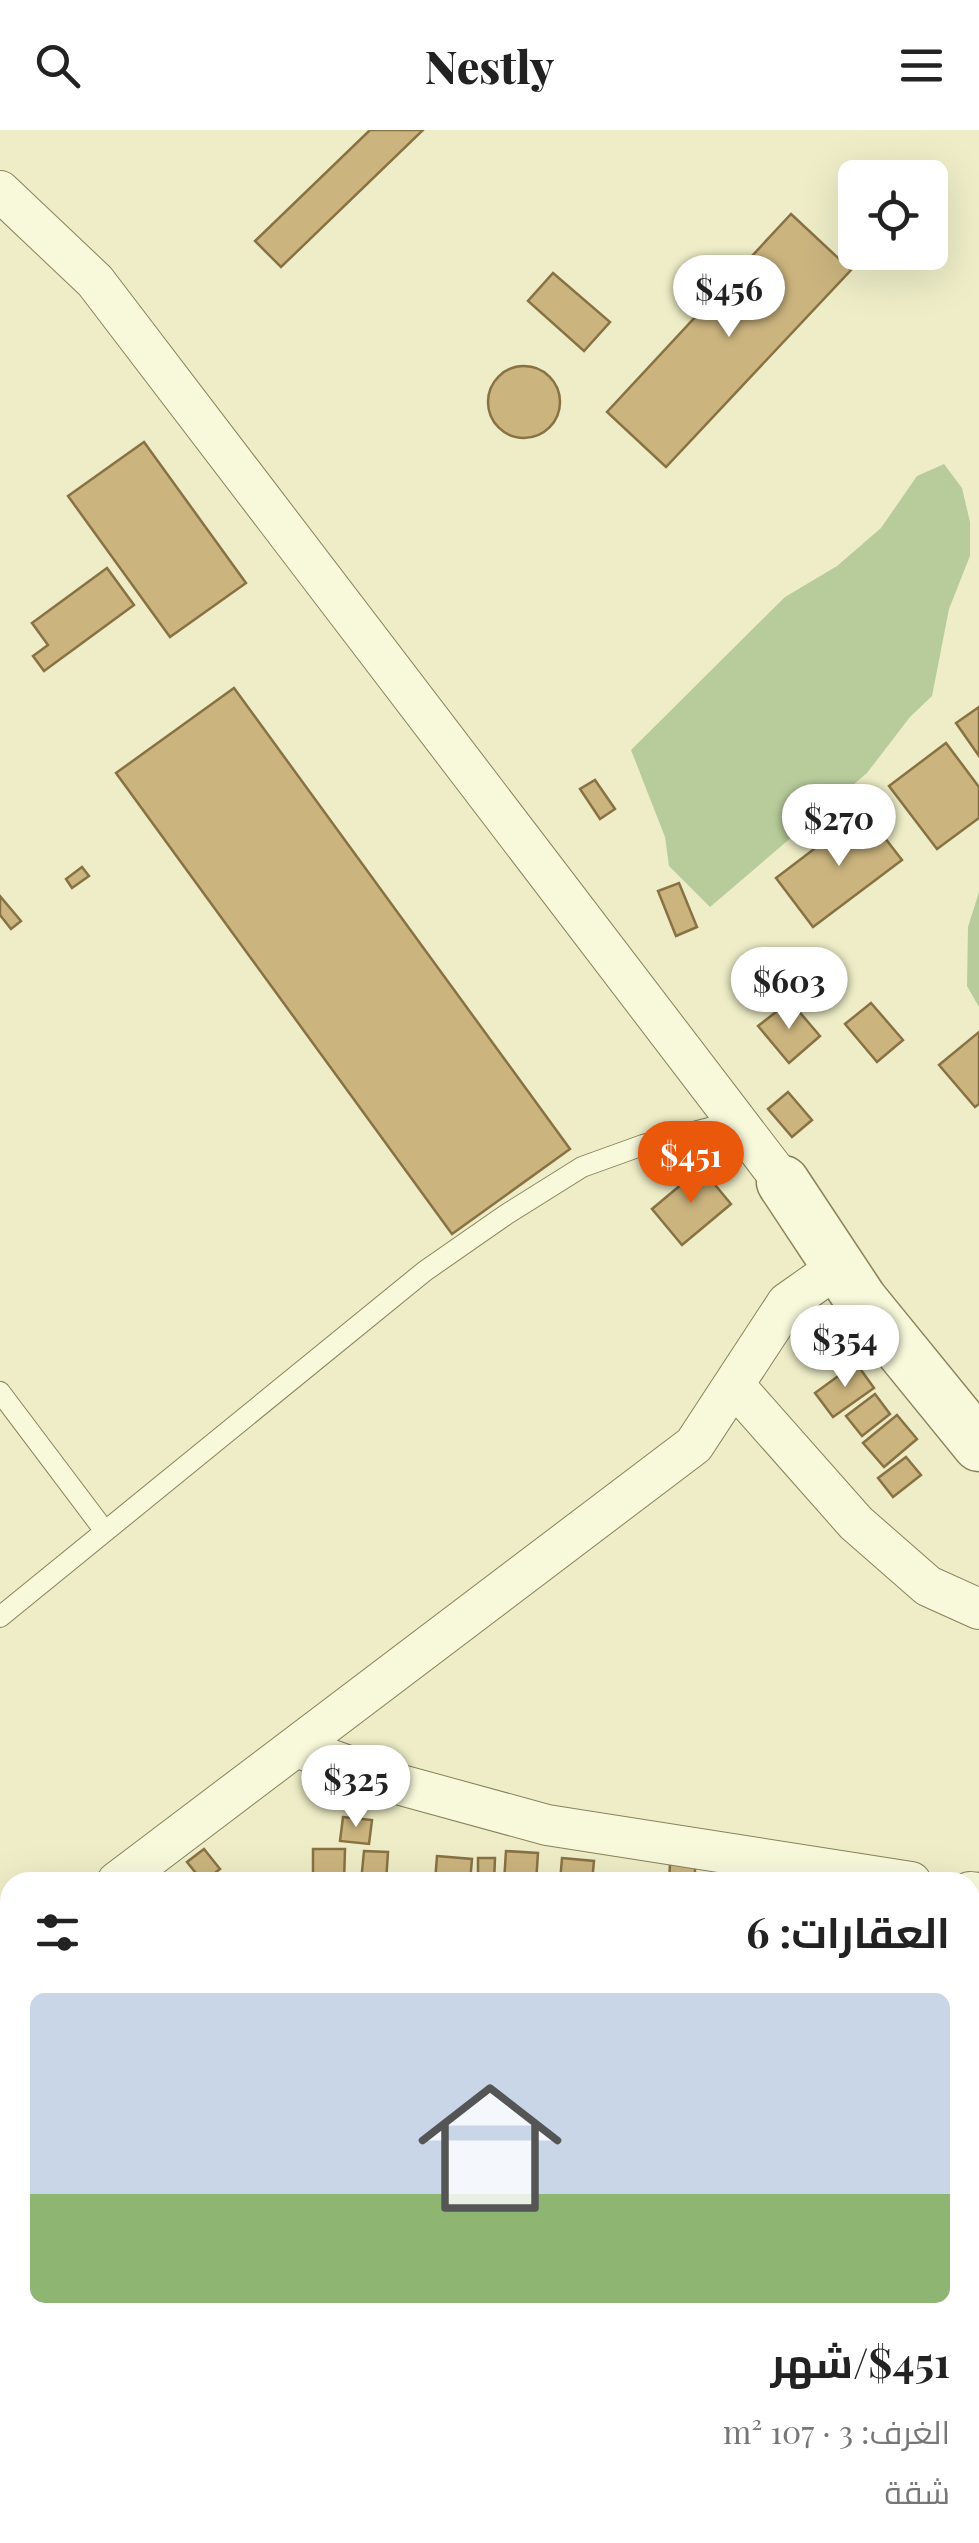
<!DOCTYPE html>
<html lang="ar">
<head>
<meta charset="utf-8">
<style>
	body { margin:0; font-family:"Playfair Display",Cairo,serif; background:#f6f6f6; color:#222; direction:rtl; height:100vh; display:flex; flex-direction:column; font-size:38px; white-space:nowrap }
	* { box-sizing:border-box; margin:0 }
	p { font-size:32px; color:#767676 }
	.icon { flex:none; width:55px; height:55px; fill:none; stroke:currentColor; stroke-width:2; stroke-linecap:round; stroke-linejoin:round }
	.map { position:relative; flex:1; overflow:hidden; direction:ltr }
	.details { position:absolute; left:0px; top:1742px; width:980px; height:672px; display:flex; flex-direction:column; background:#fff; border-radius:30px 30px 0 0; box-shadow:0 10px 40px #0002; direction:rtl }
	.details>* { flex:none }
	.fabs { position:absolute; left:838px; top:30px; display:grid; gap:20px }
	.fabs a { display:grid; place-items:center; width:110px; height:110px; border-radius:15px; background:#fff; box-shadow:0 10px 40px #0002; font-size:50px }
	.price { position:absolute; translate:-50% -85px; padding:0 22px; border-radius:35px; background:#fff; color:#222; font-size:32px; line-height:65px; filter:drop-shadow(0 2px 5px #0008) }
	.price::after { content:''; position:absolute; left:50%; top:60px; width:30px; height:22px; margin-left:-15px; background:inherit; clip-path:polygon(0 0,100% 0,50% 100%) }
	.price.on { background:#ea580c; color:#fff }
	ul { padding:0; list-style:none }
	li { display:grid; align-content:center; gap:20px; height:530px; padding:0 30px }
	li span { display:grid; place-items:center; height:310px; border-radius:15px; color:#555 }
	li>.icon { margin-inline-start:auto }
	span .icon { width:180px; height:180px; fill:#fffc; stroke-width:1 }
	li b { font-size:42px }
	h2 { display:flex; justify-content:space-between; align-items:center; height:120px; padding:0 30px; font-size:42px }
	header { display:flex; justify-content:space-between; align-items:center; height:130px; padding:0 30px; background:#fff; font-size:45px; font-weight:800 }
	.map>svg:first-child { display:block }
</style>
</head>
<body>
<header><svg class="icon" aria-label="menu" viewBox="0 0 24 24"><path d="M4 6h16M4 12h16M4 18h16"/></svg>Nestly<svg class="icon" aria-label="search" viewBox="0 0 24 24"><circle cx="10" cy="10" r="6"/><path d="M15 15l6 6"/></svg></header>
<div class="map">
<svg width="979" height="2413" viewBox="0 0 979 2413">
	<rect width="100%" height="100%" fill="#eeedc7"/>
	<g fill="#b8cc9b">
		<polygon points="944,334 962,358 970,392 970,426 949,479 932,566 910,587 867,643 710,777 669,736 665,707 631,620 785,467 837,436 881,398 917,346"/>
		<polygon points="979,762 979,877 967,856 968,797"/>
	</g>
	<g fill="#cbb47e" stroke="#887243" stroke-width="2.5">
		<polygon points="370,0 423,0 281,137 255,111"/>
		<polygon points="791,84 851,140 666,337 607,282"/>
		<polygon points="553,143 610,192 584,221 528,171"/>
		<circle cx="524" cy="272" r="36"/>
		<polygon points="144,312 246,453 170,507 68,366"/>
		<polygon points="107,438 134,475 44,541 33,526 48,515 32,493"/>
		<polygon points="234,558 570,1019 452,1104 116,643"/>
		<polygon points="979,577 979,626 956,593"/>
		<polygon points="946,613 979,657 979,688 937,719 889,656"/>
		<polygon points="595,650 615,679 600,689 580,659"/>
		<polygon points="864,681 902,730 813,797 776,748"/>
		<polygon points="82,737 89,746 72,758 66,749"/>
		<polygon points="679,753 697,797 676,806 658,761"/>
		<polygon points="0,766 21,791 11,799 0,785"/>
		<polygon points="790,871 820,906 789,933 758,896"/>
		<polygon points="871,873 903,910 877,932 845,894"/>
		<polygon points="979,902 979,974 975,977 939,935"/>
		<polygon points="788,962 812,990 792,1007 768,979"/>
		<polygon points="701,1038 731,1074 682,1115 652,1079"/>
		<polygon points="856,1233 874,1258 833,1287 815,1263"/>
		<polygon points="875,1264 890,1284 862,1306 846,1286"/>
		<polygon points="897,1285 917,1309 884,1337 863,1313"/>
		<polygon points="906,1327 921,1345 893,1367 878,1348"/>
		<polygon points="343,1687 372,1690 369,1714 340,1711"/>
		<polygon points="204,1719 220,1739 203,1752 187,1732"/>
		<polygon points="313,1719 345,1719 344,1752 313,1752"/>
		<polygon points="364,1721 388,1722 386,1752 361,1752"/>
		<polygon points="506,1721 538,1723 536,1752 504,1752"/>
		<polygon points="437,1726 472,1729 470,1752 435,1752"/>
		<polygon points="478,1728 495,1728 494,1752 478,1752"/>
		<polygon points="562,1728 594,1731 592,1752 560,1752"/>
		<polygon points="670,1734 695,1734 695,1752 669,1752"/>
		<polygon points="269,1747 295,1748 294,1752 268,1752"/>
		<polygon points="4,1947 10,1947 10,1986 5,1986"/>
		<polygon points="0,1988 7,1988 4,2023 0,2023"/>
		<rect x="970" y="2106" width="9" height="58"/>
		<polygon points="0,2150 10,2150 10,2234 0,2233"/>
		<polygon points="0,2245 10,2246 10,2276 0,2276"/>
		<polygon points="970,2256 979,2257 979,2308 970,2308"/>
		<polygon points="0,2369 10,2369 10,2405 40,2405 39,2413 0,2413"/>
		<polygon points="91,2405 113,2405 113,2410 90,2410"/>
		<rect x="185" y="2405" width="61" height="8"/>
		<rect x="253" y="2405" width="64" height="8"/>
		<rect x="360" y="2405" width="73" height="8"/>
	</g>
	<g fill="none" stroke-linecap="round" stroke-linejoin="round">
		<g stroke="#89815d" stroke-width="22">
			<g id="service">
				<polyline points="0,1262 104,1400"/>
				<polyline points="0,1487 425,1141 507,1084 582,1037 643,1015 737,991"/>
			</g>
		</g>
		<g stroke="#89815d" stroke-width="42">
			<g id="minor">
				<polyline points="0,61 95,151 783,1052"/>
				<polyline points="734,1255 856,1393 928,1456 979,1479"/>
				<polyline points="296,1617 401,1655 547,1695 911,1752"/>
				<polyline points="117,1752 694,1315 787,1173 838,1137"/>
				<polyline points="970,1762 979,1763"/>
				<polyline points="0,1842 10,1834"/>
				<polyline points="970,1972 979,1972"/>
				<polyline points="0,2127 10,2128"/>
				<polyline points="970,2203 979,2204"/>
				<polyline points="0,2354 10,2355"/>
				<polyline points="515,2405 625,2413"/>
				<polyline points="177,2413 177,2405"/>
				<polyline points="368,2413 369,2405"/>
			</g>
		</g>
		<g stroke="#89815d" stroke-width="55">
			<polyline id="tertiary" points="783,1052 861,1170 979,1315"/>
		</g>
		<use href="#service" stroke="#f8f8db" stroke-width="20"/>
		<use href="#minor" stroke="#f8f8db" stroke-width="40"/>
		<use href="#tertiary" stroke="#f8f8db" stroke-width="52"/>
	</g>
</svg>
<div class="fabs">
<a><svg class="icon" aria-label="locate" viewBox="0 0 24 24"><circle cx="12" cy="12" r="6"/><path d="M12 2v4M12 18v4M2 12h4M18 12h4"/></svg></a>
</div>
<b class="price" style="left:729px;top:210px">$456</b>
<b class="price" style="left:839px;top:739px">$270</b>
<b class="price" style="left:789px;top:902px">$603</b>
<b class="price on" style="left:691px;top:1076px">$451</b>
<b class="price" style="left:845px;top:1260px">$354</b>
<b class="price" style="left:356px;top:1700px">$325</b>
<section class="details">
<h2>العقارات: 6<svg class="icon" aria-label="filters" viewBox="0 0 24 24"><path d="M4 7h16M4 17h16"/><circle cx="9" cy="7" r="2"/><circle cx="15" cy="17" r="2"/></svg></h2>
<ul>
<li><span style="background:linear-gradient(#c9d6e8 65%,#8fb573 0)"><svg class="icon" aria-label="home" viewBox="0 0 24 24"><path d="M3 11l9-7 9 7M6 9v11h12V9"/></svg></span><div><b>$451/شهر</b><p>الغرف: 3 · 107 m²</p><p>شقة</p></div></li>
</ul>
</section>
</div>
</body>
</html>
